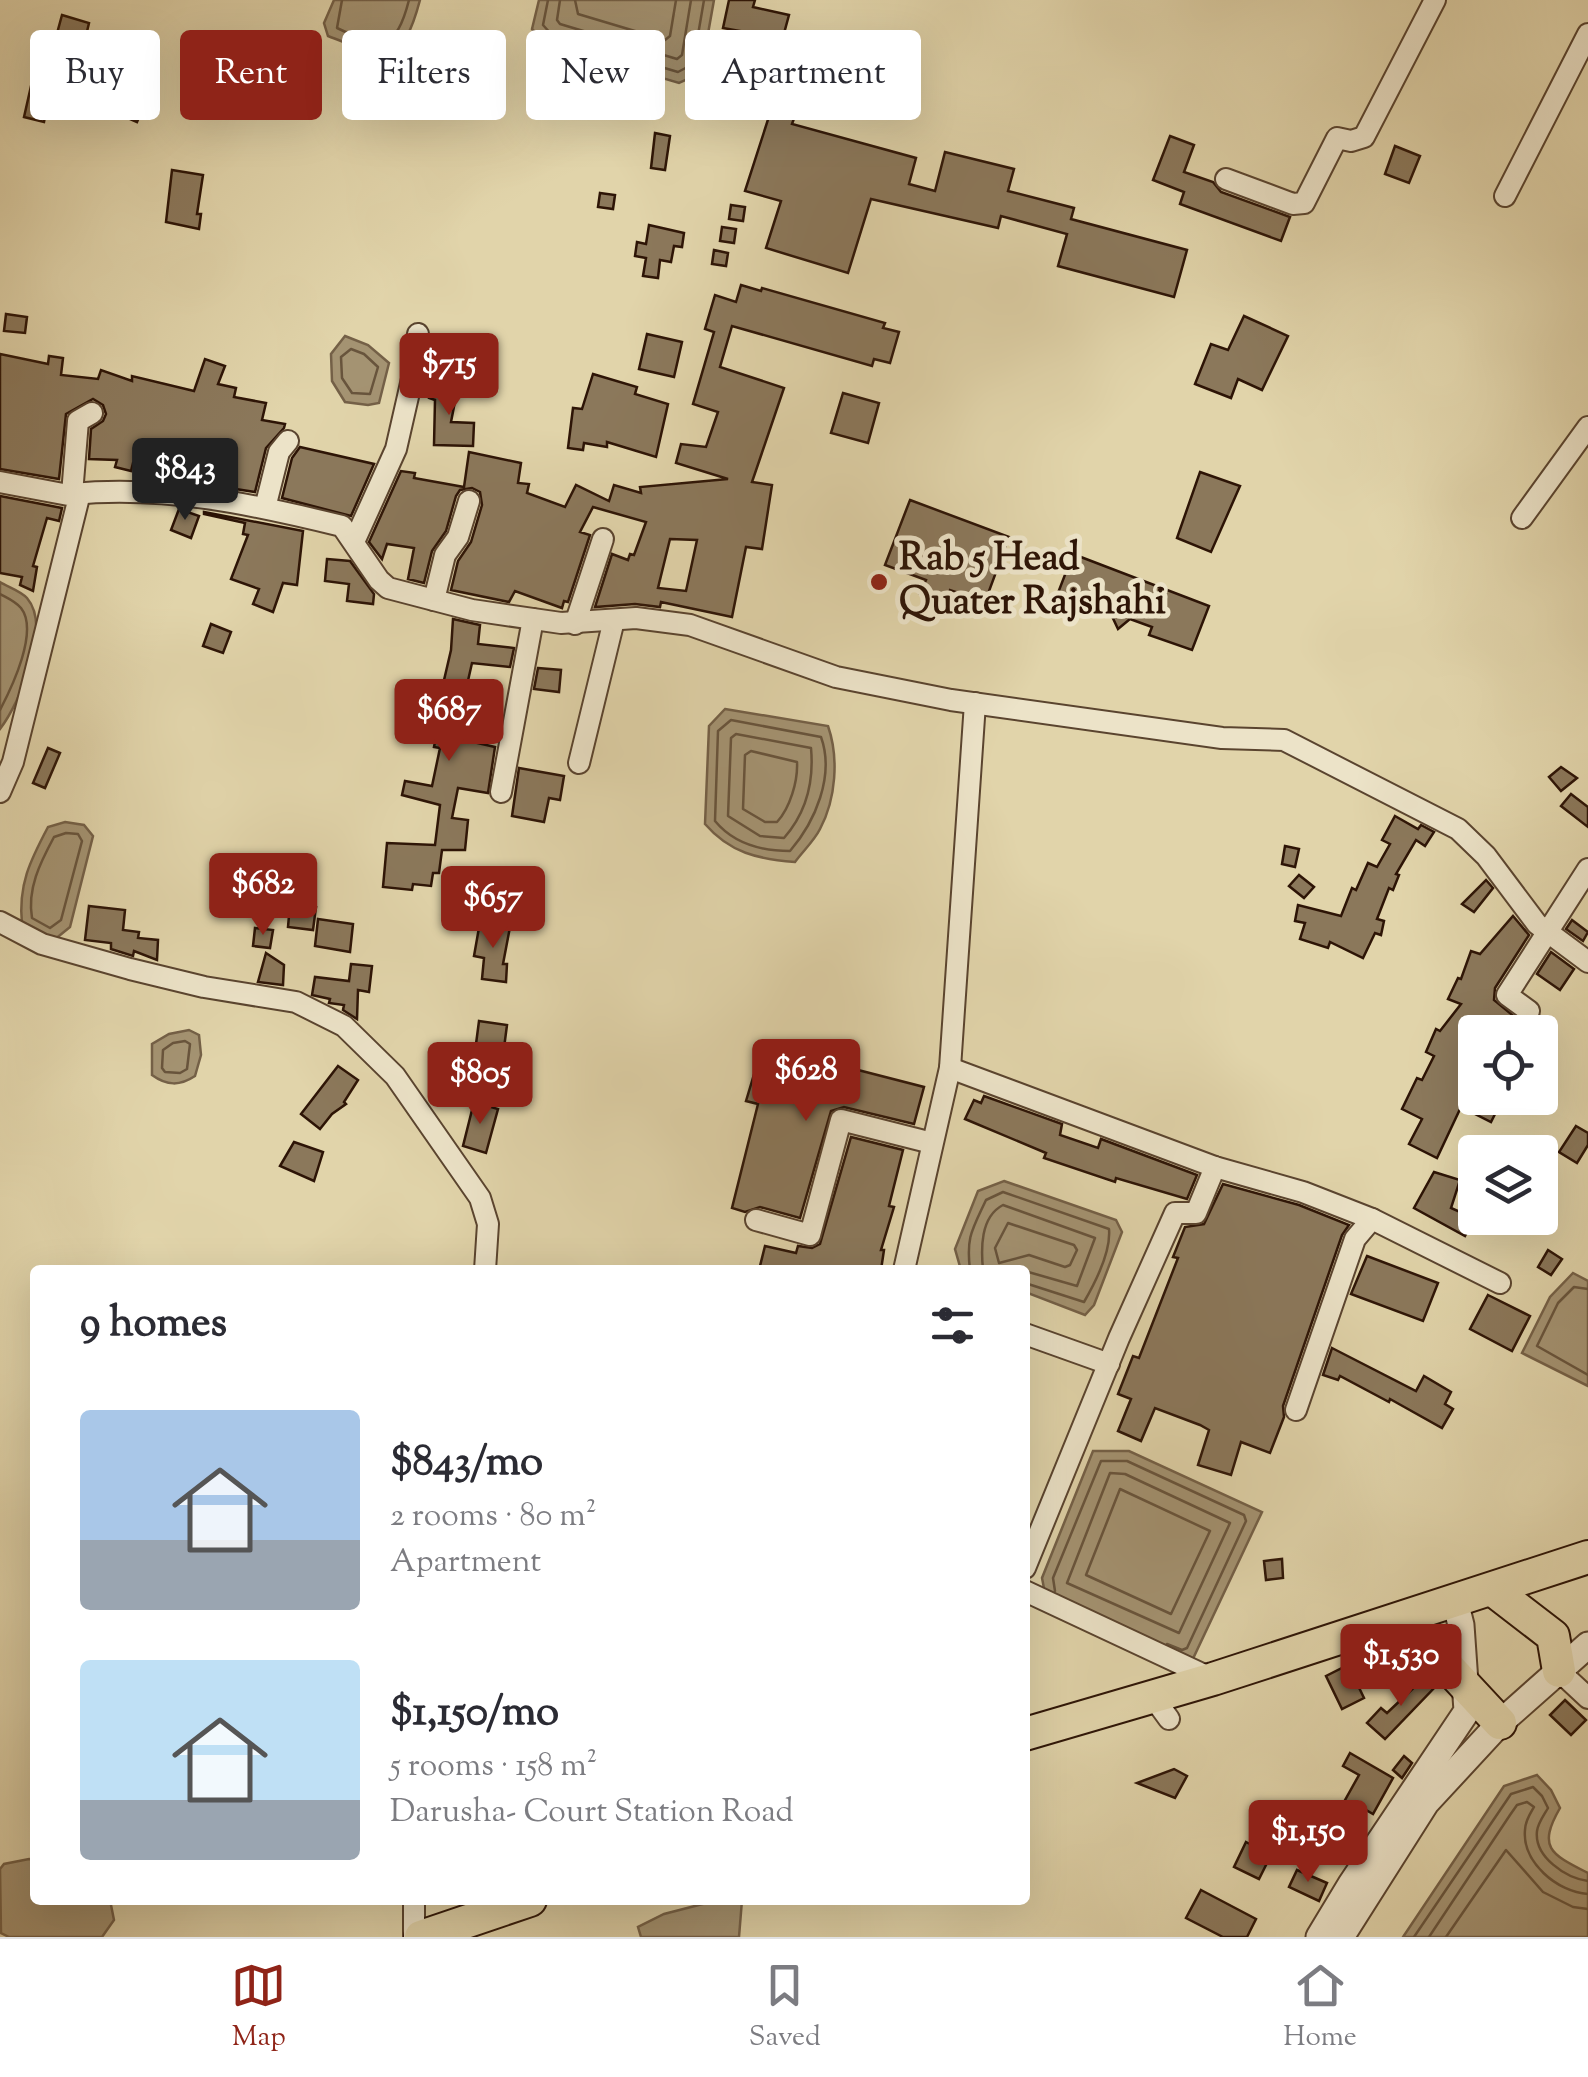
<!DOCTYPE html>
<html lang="en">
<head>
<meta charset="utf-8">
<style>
	body { margin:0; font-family:"Sorts Mill Goudy",serif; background:#f2f2f3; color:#2b2b33; height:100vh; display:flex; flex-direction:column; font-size:38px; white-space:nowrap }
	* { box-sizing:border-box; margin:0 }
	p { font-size:32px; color:#7c7c81 }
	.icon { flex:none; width:55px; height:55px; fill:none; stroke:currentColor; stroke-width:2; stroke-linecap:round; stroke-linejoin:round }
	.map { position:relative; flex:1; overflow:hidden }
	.drawer { position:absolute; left:30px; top:1265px; width:1000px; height:640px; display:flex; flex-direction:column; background:#fff; border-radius:10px; box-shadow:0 10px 40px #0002 }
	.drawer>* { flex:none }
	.guide { position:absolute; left:30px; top:30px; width:1000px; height:90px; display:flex; gap:20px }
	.buttons { position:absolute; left:1458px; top:1015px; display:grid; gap:20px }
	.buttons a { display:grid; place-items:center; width:100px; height:100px; border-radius:10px; background:#fff; box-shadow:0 10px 40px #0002; font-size:50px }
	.price { position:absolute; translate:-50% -85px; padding:0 22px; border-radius:10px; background:#8f2418; color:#fff; font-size:32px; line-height:65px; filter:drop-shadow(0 2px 5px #0008) }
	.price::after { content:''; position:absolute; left:50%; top:60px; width:30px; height:22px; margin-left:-15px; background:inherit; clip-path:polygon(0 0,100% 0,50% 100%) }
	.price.current { background:#222; color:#fff }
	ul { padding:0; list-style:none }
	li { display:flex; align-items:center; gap:30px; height:250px; padding:0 50px }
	li span { display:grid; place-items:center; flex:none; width:280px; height:200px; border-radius:10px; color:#555 }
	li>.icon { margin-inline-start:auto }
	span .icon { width:120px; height:120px; fill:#fffc; stroke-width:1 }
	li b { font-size:42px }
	h2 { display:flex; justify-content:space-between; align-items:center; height:120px; padding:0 50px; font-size:42px }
	.pill { padding:0 35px; border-radius:10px; background:#fff; box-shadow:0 10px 40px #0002; font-size:35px; line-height:90px }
	.pill.current { background:#8f2418; color:#fff }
	.tabs { display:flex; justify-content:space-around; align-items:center; height:140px; border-top:2px solid #e1e1e2; background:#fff; font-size:28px; color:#7c7c81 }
	.tabs a { display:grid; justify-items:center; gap:5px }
	.tabs .current { color:#8f2418 }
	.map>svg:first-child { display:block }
</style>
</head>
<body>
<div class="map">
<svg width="1588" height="1937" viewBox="0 0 1588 1937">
	<rect width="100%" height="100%" fill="#e1d4aa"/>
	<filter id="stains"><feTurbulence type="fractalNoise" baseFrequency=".002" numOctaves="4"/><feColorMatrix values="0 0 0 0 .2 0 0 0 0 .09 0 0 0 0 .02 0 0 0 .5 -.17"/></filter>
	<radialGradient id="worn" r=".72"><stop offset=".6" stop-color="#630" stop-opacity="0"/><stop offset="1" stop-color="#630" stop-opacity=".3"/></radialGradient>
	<g fill="#a49372" stroke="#746047" stroke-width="2.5">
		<path d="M334 0H420C402 68 385 58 328 36L324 23Z"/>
		<polygon points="539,0 714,0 701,73 679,83 547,44 532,29"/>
		<polygon points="345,336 368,345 389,363 379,403 368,405 345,402 332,381 331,354"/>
		<path d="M0 582C8 587 21 591 27 598 52 627 20 703 0 729Z"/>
		<path d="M725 709 828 726C839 758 836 799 820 829 814 841 803 851 795 862 758 859 730 853 705 824L709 726Z"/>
		<path d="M65 822 84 825 93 836 70 927 54 940 22 924C18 885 30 861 48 827Z"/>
		<path d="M189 1030 199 1035 201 1055 195 1076C180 1086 167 1086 152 1075V1044L169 1034Z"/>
		<polygon points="1004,1181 1116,1220 1122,1232 1094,1305 1085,1315 1025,1292 1025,1270 961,1270 955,1249 978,1191"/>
		<polygon points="1573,1273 1588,1281 1588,1386 1522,1353 1550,1297"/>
		<polygon points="1093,1451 1129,1451 1262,1512 1190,1665 1046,1599 1042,1578"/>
		<path d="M1537 1775 1551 1790 1560 1808C1537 1848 1551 1854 1588 1873V1937H1403L1504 1786Z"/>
		<polygon points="29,1859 35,1860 35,1900 110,1900 114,1920 102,1937 9,1937 1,1933 0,1869 4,1864"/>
		<polygon points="718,1900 742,1900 739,1937 641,1937 638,1927 664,1914"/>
	</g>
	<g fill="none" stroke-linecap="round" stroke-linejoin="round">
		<g stroke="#68543c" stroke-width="2.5">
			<path d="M342 0 337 28C381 49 396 51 409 0"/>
			<polyline points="548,0 543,25 552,35 678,72 693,64 704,0"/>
			<polyline points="560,0 557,20 560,24 677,59 682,55 691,0"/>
			<polyline points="575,0 578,14 665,40 670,36 676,0"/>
			<polygon points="351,349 364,354 378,367 370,394 352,393 342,378 341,357"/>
			<path d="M0 594C7 598 15 601 21 608 39 631 12 687 0 710"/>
			<path d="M731 720 821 737C835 776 815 822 790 851 761 851 734 844 715 821L718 731Z"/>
			<path d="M736 734 811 748C814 781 806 813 784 838L760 836 728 816 731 738Z"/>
			<path d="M751 751 797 762C798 781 790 808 777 822H765L743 809 745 755Z"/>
			<path d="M66 833 78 834 82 841 61 920 50 928 32 918C27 889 40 863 54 837Z"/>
			<polygon points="185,1041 190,1044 187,1069 180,1073 165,1072 162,1068 163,1050 173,1043"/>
			<polygon points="1008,1223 1074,1245 1077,1250 1070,1265 1065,1267 1029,1255 999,1263 995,1248"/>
			<path d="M970 1270C966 1237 972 1230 986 1200L1003 1192 1109 1229C1111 1251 1095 1283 1084 1302L1025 1283"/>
			<path d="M983 1270C981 1249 980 1217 1003 1205L1095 1238 1077 1286 1025 1271"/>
			<polyline points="1588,1289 1574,1287 1558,1303 1537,1346 1588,1375"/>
			<polygon points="1110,1473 1125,1474 1230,1523 1179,1633 1067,1583"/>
			<polygon points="1120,1489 1210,1531 1171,1614 1086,1575"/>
			<polyline points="1055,1591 1053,1578 1101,1461 1127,1461 1244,1515 1246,1521 1187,1648 1182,1650 1167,1644"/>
			<path d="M1414 1937 1511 1794 1533 1787 1542 1796 1548 1808C1544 1815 1538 1823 1537 1831 1534 1857 1566 1878 1588 1881"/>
			<path d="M1429 1937 1510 1815 1517 1805 1527 1802 1534 1807C1530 1814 1525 1821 1525 1830 1522 1862 1557 1892 1588 1894"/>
			<polyline points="1446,1937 1506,1850 1543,1892 1573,1907 1588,1909"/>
		</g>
	</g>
	<g fill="#8b785b" stroke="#2d1406" stroke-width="2.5" fill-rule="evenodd">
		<polygon points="729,0 755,0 753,7 789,15 783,37 778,35 766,83 753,81 762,35 723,28"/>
		<polygon points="62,15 89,23 79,65 65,61 63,68 49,63"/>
		<polygon points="36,64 54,67 44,122 24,117"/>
		<polygon points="770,73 785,77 780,101 764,98"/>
		<polygon points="541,81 577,83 574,98 562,96 559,118 544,115 547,97 539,96"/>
		<polygon points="133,85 149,92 137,122 121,115"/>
		<polygon points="773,104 796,113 792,124 916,158 909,184 935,191 945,152 1014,169 1008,191 1074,208 1071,219 1187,250 1174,297 1058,266 1067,234 1001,216 998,228 871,199 848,273 766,248 781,201 745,191"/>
		<polygon points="655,133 670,136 665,170 651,168"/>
		<polygon points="1170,136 1194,145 1184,172 1213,182 1221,192 1290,217 1281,241 1180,204 1184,192 1153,180"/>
		<polygon points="1395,146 1420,156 1409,183 1385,174"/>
		<polygon points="172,170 203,175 197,214 201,214 199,229 166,222"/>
		<polygon points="600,193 615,195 613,209 598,207"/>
		<polygon points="731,205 745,207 743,221 729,219"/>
		<polygon points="649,225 684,233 682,247 674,246 671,262 660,260 658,278 643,276 646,258 635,256 637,242 646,244"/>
		<polygon points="722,227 736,229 734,243 720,241"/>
		<polygon points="714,250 728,253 726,266 712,264"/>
		<path d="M741 285 761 291 762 288 885 323 883 328 899 332 890 363 874 359 872 366 732 326 720 367 784 388 752 482 772 485 762 549 746 547 732 617 661 602 660 607 635 604 595 607 612 554 628 560 630 554 634 555 646 522 593 507 580 532 590 535 568 602 564 601 562 608 515 591 509 602 451 590 458 561 471 542 482 505 480 492 472 488 460 490 456 496 446 531 432 551 424 583 408 579 414 548 387 544 382 559 369 542 401 471 415 473 414 478 464 487 469 452 521 463 518 483 529 484 527 493 565 507 576 485 609 501 614 485 641 493 640 487 728 479 676 463 681 444 706 447 718 412 693 404 714 332 705 329 715 295 736 302ZM670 539 697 540 686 591 658 588Z"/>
		<polygon points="6,314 27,317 25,333 4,331"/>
		<polygon points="1244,316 1288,336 1262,390 1238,379 1231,398 1195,384 1211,344 1228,350"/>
		<polygon points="647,334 682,342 674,377 639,369"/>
		<polygon points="0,354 48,364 49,356 63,358 61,375 98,379 101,370 132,381 132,376 194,391 205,359 225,366 218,384 236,388 234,397 266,403 262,420 285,424 284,428 266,448 255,492 210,485 211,479 175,470 174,474 133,463 131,471 115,467 117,460 89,459 91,429 103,421 106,414 103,405 93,399 66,414 59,479 0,469"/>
		<polygon points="593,374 637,387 635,394 668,404 656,457 607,442 607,447 584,443 583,450 568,448 573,408 582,409"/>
		<polygon points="432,381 458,386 451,422 474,423 473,446 434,445 435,400 429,398"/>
		<polygon points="843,393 879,403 868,443 831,433"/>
		<polygon points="300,447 374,464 351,516 282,498 292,458"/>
		<polygon points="1200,472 1240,486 1211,552 1177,538"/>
		<polygon points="0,496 62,508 59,521 47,518 33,566 37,567 33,591 20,585 22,577 0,573"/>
		<polygon points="910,500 1009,537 985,602 950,590 945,604 920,594 926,580 885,565"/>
		<polygon points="179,509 199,516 191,538 171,530"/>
		<polygon points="204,512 303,531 297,585 283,583 273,612 253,604 259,589 231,579 248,535 243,534 245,523 204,514"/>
		<polygon points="1073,554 1209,606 1192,650 1149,635 1152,627 1130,619 1118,629 1110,612 1093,605 1090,612 1056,598"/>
		<polygon points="327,559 350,561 374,594 373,604 347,601 349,584 325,581"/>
		<polygon points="453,619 480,625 478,644 514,648 510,667 472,663 462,707 465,708 463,722 472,724 469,741 495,747 488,793 458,788 452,818 468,820 465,850 442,850 439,873 433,873 431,886 413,884 412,890 383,887 387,843 435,845 440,805 402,795 405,781 432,786 440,748 434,747 436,737 431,736 451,650"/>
		<polygon points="211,624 231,632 223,653 203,646"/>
		<polygon points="538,668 561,670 559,692 534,689"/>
		<polygon points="48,748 60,753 45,788 33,783"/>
		<polygon points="1561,767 1577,778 1561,791 1549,777"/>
		<polygon points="519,768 564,776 560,800 549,798 544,822 512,816"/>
		<polygon points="1571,794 1588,807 1588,827 1561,806"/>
		<polygon points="1395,816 1418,829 1421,825 1434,832 1425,846 1416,840 1396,874 1399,875 1393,890 1389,888 1377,919 1384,921 1381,935 1375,933 1363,958 1330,942 1328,948 1300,939 1305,923 1295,921 1298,905 1341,916 1352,888 1356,890 1368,863 1377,867 1390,844 1382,840"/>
		<polygon points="1285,846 1299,849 1295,867 1282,864"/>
		<polygon points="1299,875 1314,887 1304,898 1289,886"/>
		<polygon points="297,876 311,878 307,906 316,907 313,930 288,927 291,893 280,892 282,878 297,880"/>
		<polygon points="1486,880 1493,888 1474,912 1462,904"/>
		<polygon points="89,906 125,910 123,930 139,932 138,938 158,940 157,960 134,951 133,956 111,949 111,943 85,940"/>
		<polygon points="1513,916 1529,935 1495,988 1494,1000 1522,1023 1536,1022 1531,1032 1503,1032 1475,1018 1475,1098 1503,1098 1491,1122 1461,1107 1437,1158 1409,1144 1422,1119 1402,1109 1417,1078 1422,1080 1434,1056 1426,1052 1436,1029 1440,1031 1461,1004 1448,999 1458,978 1461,979 1471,951 1480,954"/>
		<polygon points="318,919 353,924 350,952 315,946"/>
		<polygon points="1572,920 1588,932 1583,941 1566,929"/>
		<polygon points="480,922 510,927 503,964 507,964 506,982 482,979 484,958 474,956"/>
		<polygon points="255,928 273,930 270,948 253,946"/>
		<polygon points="1551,952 1574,969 1560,990 1537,974"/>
		<polygon points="266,953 284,965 283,985 258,982"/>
		<polygon points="351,964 372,966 369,992 358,990 357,1019 343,1010 344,1005 329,1003 330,999 312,995 315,977 349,981"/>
		<polygon points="479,1021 507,1025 504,1048 476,1044"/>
		<polygon points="761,1051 799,1062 799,1058 827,1062 924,1087 914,1124 844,1107 831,1111 800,1218 760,1207 745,1212 732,1208 758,1104 746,1101"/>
		<polygon points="338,1066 358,1080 344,1102 346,1104 332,1114 320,1129 301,1114"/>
		<polygon points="984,1096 1062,1124 1060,1135 1098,1148 1101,1139 1197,1175 1187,1199 1116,1178 1115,1182 1044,1158 1046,1153 965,1119 974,1100 981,1103"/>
		<polygon points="474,1102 498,1109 486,1153 463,1146"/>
		<polygon points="1576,1126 1588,1133 1588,1145 1577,1163 1559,1152"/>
		<polygon points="851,1137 903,1150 889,1206 894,1207 881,1250 884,1250 881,1270 759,1270 765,1246 796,1253 798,1246 812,1248 820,1244"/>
		<polygon points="294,1142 323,1152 314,1181 280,1166"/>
		<polygon points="1434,1172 1460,1180 1451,1208 1474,1218 1465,1236 1414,1208"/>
		<polygon points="1223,1184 1299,1205 1349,1225 1342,1235 1283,1406 1284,1417 1270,1453 1241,1442 1231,1475 1198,1465 1209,1430 1200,1425 1155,1408 1141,1441 1118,1431 1131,1399 1118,1394 1133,1356 1139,1358 1178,1258 1173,1257 1185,1227 1204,1224"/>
		<polygon points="1548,1250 1562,1259 1551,1275 1538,1267"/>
		<polygon points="1367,1256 1438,1283 1423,1321 1351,1294"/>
		<polygon points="1488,1295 1530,1316 1512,1351 1470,1329"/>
		<polygon points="1332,1348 1416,1391 1424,1376 1451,1392 1445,1404 1453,1409 1442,1428 1390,1399 1389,1402 1340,1376 1338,1380 1323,1375"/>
		<polygon points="1282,1559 1283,1578 1266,1580 1264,1561"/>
		<polygon points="1348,1665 1364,1698 1342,1709 1326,1676"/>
		<polygon points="1425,1677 1437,1685 1385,1739 1367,1723 1381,1708 1387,1713"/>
		<polygon points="1565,1700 1586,1720 1571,1735 1550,1715"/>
		<polygon points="1350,1753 1393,1778 1373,1814 1366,1810 1350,1846 1320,1832 1328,1815 1335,1818 1359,1775 1343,1766"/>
		<polygon points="1404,1756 1412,1763 1402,1778 1393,1770"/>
		<polygon points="1174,1769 1187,1776 1175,1798 1137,1783"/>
		<polygon points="1246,1842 1271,1855 1259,1879 1234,1867"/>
		<polygon points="1297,1870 1327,1883 1319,1901 1289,1887"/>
		<polygon points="1201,1890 1256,1919 1247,1937 1223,1937 1186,1918"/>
	</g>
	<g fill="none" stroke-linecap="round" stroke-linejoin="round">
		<g stroke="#5a442f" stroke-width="24">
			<g id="minor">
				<polyline points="1226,179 1293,204 1304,203 1337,138 1351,141 1364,137 1435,0"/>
				<polyline points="1505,196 1588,34"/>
				<path d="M92 413 78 421 72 494C165 485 252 504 342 526L379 580 388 588 472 610 561 623 636 618 690 625 836 677 951 700 1222 738 1284 740 1458 829 1486 856 1537 924 1588 962"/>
				<polyline points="0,482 79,497 13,762 0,792"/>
				<polyline points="265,508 279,452 288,441"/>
				<polyline points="1522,518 1588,427"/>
				<polyline points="354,542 396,449 412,379 418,334"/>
				<polyline points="434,600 445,555 458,537 469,501"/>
				<polyline points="575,624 603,539"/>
				<polyline points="579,763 614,620"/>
				<polyline points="501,792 533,619"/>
				<polyline points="0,922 42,944 130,969 204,987 296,1002 344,1026 395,1076 480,1198 488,1224 485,1270"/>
				<polyline points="1529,1011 1507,995 1588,869"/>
				<polyline points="950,1068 1215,1167 1303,1192 1372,1219"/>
				<polyline points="756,1220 810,1235 841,1120 932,1143"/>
				<polyline points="904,1270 950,1068 975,703"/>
				<polyline points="1025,1334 1109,1364"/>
				<polyline points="1296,1410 1355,1239 1372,1219 1500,1283"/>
				<polyline points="1025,1568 1119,1338 1175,1213 1196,1213 1215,1167"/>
				<polyline points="1025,1591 1213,1679"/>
				<polyline points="1559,1671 1588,1698"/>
				<polyline points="1153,1697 1169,1719"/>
				<polyline points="414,1900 414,1937"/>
			</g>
		</g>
		<g stroke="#5a442f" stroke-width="29">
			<g id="tertiary">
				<polyline points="1319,1937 1351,1884 1467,1711 1461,1625 1455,1601"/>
				<polyline points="1341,1937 1426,1803 1500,1723 1588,1645"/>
			</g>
		</g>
		<g stroke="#2d1406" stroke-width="36">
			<g id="trunk">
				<polyline points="1492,1589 1553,1636 1559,1671"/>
				<polyline points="1356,1638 1396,1643 1446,1665 1500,1723"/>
				<polyline points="1025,1734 1213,1679 1588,1557"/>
				<polyline points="421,1937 530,1900"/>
			</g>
		</g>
		<use href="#minor" stroke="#ece3c8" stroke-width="20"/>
		<use href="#tertiary" stroke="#ece3c8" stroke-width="25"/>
		<use href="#trunk" stroke="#e1d4aa" stroke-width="32"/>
	</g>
	<circle fill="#8f2418" stroke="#ece3c8" stroke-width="4" cx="879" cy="582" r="10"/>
	<g text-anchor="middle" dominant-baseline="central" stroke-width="10" stroke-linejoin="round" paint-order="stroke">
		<g font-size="38" font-weight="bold" fill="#2d1406" stroke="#ece3c8" text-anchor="start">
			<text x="899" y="560">Rab 5 Head<tspan x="899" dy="44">Quater Rajshahi</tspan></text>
		</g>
	</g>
	<rect width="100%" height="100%" filter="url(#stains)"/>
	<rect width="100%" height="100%" fill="url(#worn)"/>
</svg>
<div class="buttons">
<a><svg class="icon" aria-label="locate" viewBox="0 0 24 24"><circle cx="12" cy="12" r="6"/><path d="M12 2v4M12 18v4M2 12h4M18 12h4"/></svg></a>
<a><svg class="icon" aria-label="layers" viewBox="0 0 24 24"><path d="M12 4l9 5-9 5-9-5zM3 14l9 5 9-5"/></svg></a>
</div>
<b class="price" style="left:449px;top:418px">$715</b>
<b class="price current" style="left:185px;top:523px">$843</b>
<b class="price" style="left:449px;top:764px">$687</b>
<b class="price" style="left:263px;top:938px">$682</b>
<b class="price" style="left:493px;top:951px">$657</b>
<b class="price" style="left:806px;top:1124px">$628</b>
<b class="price" style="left:480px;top:1127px">$805</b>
<b class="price" style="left:1401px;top:1709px">$1,530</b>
<b class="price" style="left:1308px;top:1885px">$1,150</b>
<div class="guide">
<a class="pill">Buy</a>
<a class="pill current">Rent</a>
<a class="pill">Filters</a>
<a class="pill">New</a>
<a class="pill">Apartment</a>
</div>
<section class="drawer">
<h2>9 homes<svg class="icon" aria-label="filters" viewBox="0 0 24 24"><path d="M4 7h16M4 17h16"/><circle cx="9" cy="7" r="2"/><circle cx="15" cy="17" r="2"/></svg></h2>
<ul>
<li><span style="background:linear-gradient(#a9c7e8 65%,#9aa5b1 0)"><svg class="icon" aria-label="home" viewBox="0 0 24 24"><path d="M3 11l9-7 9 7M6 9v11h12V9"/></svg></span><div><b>$843/mo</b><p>2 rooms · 80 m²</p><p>Apartment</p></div></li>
<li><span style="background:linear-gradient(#bfe0f5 70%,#9aa5b1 0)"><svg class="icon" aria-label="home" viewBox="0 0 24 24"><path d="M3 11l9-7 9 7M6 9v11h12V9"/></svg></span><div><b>$1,150/mo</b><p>5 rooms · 158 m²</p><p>Darusha- Court Station Road</p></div></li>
</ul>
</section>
</div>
<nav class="tabs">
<a class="current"><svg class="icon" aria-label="map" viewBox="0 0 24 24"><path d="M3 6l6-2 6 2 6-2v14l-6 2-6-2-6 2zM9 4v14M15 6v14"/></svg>Map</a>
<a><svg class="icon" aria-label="saved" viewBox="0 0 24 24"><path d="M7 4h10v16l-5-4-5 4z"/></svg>Saved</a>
<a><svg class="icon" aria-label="home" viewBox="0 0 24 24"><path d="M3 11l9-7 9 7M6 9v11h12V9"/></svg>Home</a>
</nav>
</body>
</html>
